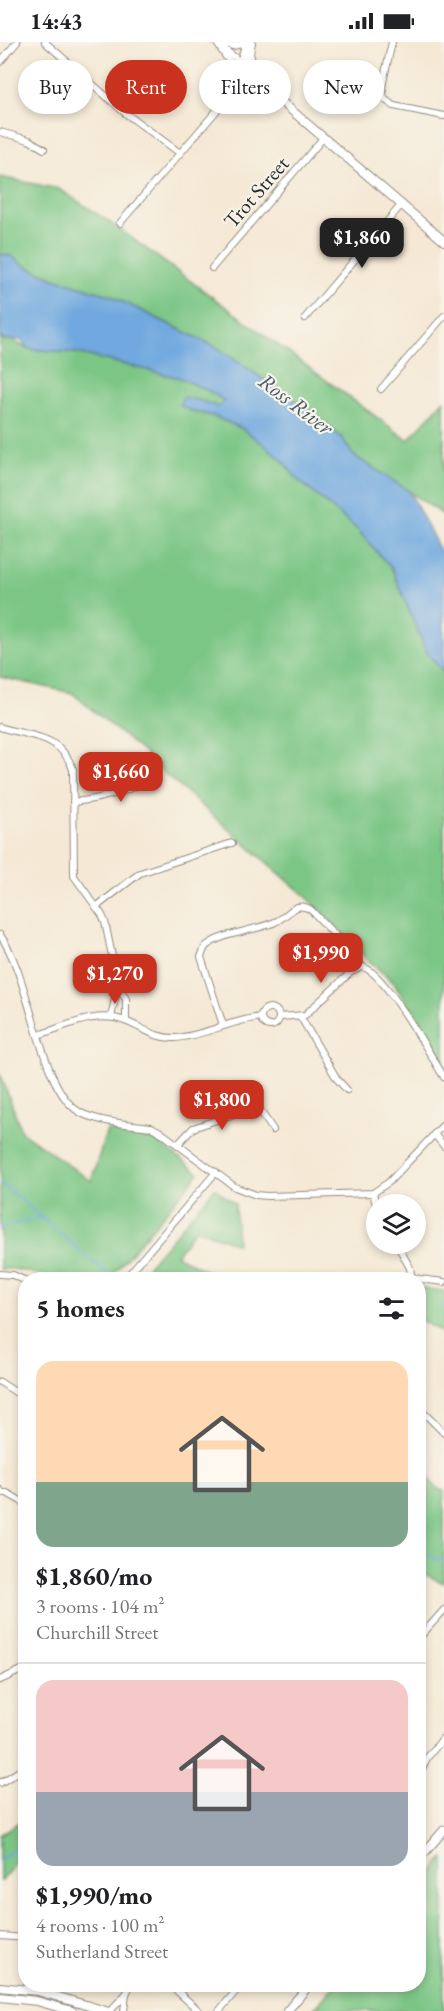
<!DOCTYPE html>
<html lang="en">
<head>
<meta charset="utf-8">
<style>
	body { margin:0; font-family:"EB Garamond",serif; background:#f6f6f6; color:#202124; height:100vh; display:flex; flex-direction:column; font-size:22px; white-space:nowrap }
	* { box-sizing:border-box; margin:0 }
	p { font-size:20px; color:#757577 }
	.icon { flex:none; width:33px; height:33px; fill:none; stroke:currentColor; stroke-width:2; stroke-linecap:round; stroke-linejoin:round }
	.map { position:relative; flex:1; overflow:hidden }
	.details { position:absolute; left:18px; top:1230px; width:408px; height:720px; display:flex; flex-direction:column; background:#fff; border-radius:24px; box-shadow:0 3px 9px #0003 }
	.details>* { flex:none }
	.top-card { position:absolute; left:18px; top:18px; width:408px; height:54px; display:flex; gap:12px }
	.fabs { position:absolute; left:366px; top:1152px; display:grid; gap:12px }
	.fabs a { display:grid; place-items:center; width:60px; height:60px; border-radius:50%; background:#fff; box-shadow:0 3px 9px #0003; font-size:30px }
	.price { position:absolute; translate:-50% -51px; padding:0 14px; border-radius:12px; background:#c8321e; color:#fff; font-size:20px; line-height:39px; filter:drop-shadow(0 2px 3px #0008) }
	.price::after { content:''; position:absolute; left:50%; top:36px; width:18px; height:14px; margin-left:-9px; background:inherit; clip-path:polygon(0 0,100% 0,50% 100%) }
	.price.selected { background:#222; color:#fff }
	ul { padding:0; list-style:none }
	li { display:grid; align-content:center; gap:12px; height:318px; padding:0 18px }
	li+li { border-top:2px solid #e0e0e0 }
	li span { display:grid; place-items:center; height:186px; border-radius:18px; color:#555 }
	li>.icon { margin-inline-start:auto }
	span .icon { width:108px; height:108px; fill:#fffc; stroke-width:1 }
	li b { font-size:26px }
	h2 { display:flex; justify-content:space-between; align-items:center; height:72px; padding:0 18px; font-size:26px }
	.chip { padding:0 21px; border-radius:27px; background:#fff; box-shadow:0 3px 9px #0003; font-size:21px; line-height:54px }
	.chip.selected { background:#c8321e; color:#fff }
	.status { display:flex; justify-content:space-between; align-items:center; height:42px; padding:0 30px; background:#fff; direction:ltr }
	.status svg { height:16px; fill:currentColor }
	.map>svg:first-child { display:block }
</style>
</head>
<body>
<div class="status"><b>14:43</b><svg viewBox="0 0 49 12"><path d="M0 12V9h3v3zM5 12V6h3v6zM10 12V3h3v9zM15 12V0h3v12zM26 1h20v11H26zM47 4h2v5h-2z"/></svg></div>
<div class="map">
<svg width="444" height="1969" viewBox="0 0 444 1969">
	<rect width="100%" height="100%" fill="#f7f3e8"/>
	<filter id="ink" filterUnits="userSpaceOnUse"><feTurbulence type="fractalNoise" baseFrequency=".0167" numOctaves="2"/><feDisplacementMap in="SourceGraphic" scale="12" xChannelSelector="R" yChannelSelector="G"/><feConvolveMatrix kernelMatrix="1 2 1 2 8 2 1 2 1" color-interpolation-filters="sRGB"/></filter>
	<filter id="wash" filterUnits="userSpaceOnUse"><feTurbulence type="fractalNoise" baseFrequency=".008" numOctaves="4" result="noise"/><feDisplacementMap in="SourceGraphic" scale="24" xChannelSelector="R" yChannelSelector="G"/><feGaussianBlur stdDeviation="1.35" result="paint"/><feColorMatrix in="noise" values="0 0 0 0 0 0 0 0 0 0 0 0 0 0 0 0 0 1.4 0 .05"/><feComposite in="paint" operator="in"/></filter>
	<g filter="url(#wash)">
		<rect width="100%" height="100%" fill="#f5e9d5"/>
		<g fill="#7bc685" stroke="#537858" stroke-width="1.5">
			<polygon points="0,135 59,147 107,178 408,398 444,358 444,473 353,413 342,396 306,366 216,305 109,253 57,237 27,225 11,214 0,212"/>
			<polygon points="0,292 28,307 77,311 180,336 211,350 226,360 218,365 198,358 191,369 213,374 241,386 263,402 283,419 298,438 357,487 392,527 444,629 444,1019 394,941 366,916 310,858 165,732 151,717 72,651 0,635"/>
			<polygon points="0,1031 22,1090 91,1139 107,1088 155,1098 199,1131 109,1237 61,1237 13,1227 0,1227"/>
			<polygon points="215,1146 235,1162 237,1202 195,1187 176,1213 222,1237 137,1237"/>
			<polygon points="420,1246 444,1249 444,1292 419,1277"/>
			<polygon points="419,1427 438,1447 444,1449 444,1541 419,1530"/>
			<polygon points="25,1776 25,1813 0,1839 0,1793"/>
			<polygon points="444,1816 444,1969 312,1969 335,1943 418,1942 419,1845"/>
		</g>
		<polygon fill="#70a8df" stroke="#4e6a85" stroke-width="1.5" points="0,212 11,214 27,225 57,237 109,253 216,305 306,366 342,396 353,413 409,449 444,516 444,631 426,609 392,527 357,487 298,438 283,419 263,402 241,386 213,374 191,369 180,363 183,355 198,358 218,365 225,359 211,350 180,336 77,311 28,307 21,298 4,298 0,296"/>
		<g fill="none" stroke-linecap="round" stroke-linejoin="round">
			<g stroke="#70a8df" stroke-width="2">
				<polyline points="0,1140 112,1236"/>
				<polyline points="0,1186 40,1176"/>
				<polyline points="442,1265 444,1266"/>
				<polyline points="418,1509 444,1520"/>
				<polyline points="0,1819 26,1797"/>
			</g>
		</g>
	</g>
	<g filter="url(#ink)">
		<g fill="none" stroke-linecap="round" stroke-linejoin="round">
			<g stroke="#908a80" stroke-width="8">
				<g id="minor">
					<polyline points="45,0 125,71 180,111"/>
					<polyline points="216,0 226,15 241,31"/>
					<polyline points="216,0 233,4 246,1"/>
					<polyline points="392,0 382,45 384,57 394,64 444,74"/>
					<polyline points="223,6 243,22"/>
					<polyline points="0,20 17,0"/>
					<polyline points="0,90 29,98 44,107"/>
					<polyline points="120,181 243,38"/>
					<polyline points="212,226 324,95"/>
					<polyline points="305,276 402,162"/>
					<polyline points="381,347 444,274"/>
					<path d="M0 685C32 696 59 691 73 727L74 834 102 873 105 880 118 943 126 957V979"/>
					<path d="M73 760C95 758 139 749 152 731"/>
					<polyline points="96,865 140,831 232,801"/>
					<path d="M0 893C32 936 39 1052 83 1072 104 1081 129 1082 151 1085L159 1089 235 1145 256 1153 267 1154 373 1151 389 1140 444 1082"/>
					<path d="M362 925C383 927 431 1015 444 1035"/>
					<circle cx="270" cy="975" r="9"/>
					<polyline points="300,974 337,1037 347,1048"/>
					<polyline points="111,975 118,943"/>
					<polyline points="280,975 305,973 351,930 362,925"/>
					<path d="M223 983 201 915 205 905C220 891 255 889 275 880 289 874 295 857 311 868L355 914 362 925"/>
					<path d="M38 993C67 984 98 967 127 980 143 986 157 997 175 996 204 994 231 978 261 975"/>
					<polyline points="257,1054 257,1064 273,1088"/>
					<polyline points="434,1092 444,1104"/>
					<polyline points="178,1102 193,1086 257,1064"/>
					<polyline points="373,1151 376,1163"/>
					<polyline points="397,1202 410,1226 412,1238"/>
					<polyline points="0,1232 13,1233 26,1239"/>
					<polyline points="412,1236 444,1240"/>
					<polyline points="124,1238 216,1130"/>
					<polyline points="0,1340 26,1357"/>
					<polyline points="418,1365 444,1391"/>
					<polyline points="0,1448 2,1451 7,1451 26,1462"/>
					<polyline points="26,1572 26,1597"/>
					<polyline points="418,1597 444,1568"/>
					<polyline points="0,1638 26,1626"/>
					<polyline points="418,1735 427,1716 444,1695"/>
					<polyline points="0,1741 26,1725"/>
					<polyline points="0,1894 26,1896"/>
					<polyline points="176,1948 199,1969"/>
					<polyline points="111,1968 126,1952"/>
					<polyline points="124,1969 126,1952 131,1942"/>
					<polyline points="219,1969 242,1942"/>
				</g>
			</g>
			<g stroke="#908a80" stroke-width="10">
				<g id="tertiary">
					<polyline points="251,0 249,12 253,26"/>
					<path d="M243 22C250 22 257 27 257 35L254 39 247 40 242 36Z"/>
					<polyline points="244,22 242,17 247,0"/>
					<polyline points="255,37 444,199"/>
					<polyline points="418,1818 444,1788"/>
					<polyline points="0,1945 38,1949 106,1969"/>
					<polyline points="0,1955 37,1959 72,1969"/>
					<polyline points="287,1969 310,1942"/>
				</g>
			</g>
			<use href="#minor" stroke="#fff" stroke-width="6"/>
			<use href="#tertiary" stroke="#fff" stroke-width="8"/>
		</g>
	</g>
	<g text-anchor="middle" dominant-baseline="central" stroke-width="4.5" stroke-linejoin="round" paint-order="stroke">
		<g font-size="21" fill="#2b2b2b" stroke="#f7f3e8">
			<text transform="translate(256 150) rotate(-49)">Trot Street</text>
		</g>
		<g font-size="22" font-style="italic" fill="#43576a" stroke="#f7f3e8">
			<text transform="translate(296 362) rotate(37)">Ross River</text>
		</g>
	</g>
</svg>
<div class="fabs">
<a><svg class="icon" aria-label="layers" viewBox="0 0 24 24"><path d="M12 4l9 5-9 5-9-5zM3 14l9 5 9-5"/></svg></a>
</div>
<b class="price selected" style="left:362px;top:227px">$1,860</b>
<b class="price" style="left:121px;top:761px">$1,660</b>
<b class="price" style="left:321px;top:942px">$1,990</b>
<b class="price" style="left:115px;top:963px">$1,270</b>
<b class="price" style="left:222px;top:1089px">$1,800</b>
<div class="top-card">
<a class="chip">Buy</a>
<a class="chip selected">Rent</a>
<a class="chip">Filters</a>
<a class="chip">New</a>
</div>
<section class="details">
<h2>5 homes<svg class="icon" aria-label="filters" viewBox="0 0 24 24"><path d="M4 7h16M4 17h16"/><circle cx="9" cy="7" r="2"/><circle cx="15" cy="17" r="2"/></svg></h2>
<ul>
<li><span style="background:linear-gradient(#ffd9b3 65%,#7fa58c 0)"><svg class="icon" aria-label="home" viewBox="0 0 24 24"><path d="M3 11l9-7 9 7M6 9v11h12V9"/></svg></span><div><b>$1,860/mo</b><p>3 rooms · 104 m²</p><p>Churchill Street</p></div></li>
<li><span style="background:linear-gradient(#f6c9c9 60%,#9aa5b1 0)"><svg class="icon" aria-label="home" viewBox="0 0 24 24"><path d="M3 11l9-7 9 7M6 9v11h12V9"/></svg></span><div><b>$1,990/mo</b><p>4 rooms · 100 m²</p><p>Sutherland Street</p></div></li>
</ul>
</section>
</div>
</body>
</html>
